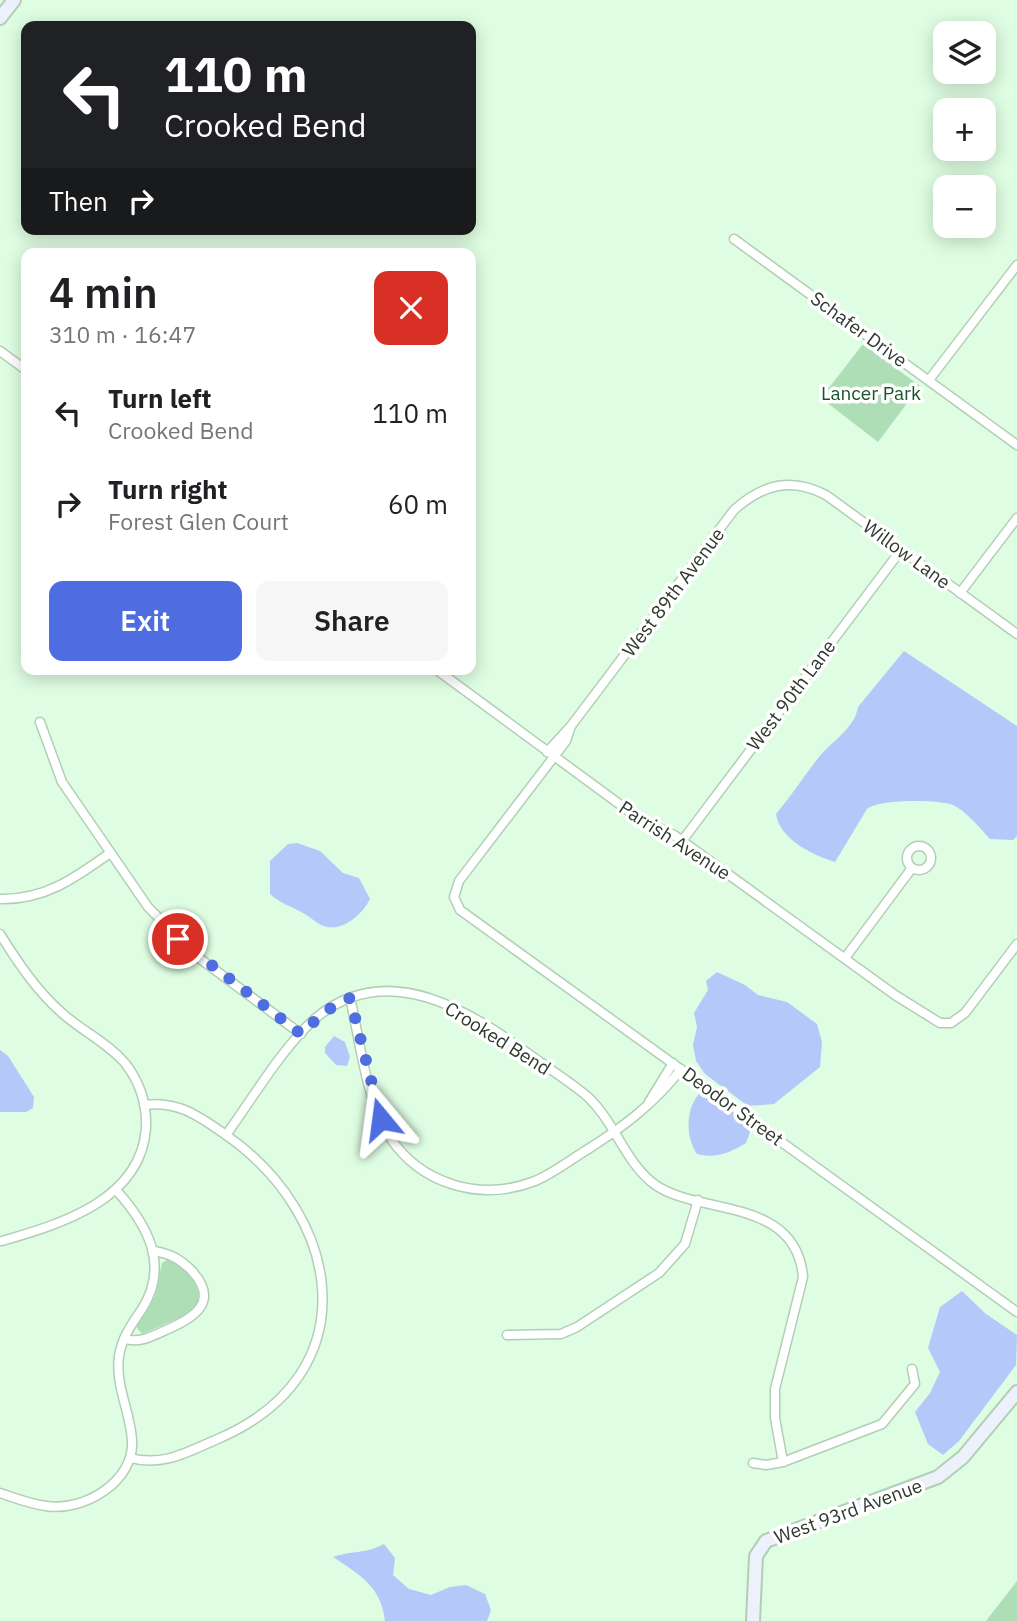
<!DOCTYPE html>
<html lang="en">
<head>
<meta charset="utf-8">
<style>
	:root { --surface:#fff; --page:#f6f6f6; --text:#202124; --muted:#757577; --accent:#4d6de1 }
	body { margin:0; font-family:"IBM Plex Sans",sans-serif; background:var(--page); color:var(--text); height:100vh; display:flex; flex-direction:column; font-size:26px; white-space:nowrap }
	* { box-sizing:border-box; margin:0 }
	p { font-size:23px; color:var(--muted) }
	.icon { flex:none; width:38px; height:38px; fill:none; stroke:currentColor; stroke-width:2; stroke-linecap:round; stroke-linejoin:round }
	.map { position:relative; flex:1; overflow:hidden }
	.side { position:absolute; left:21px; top:248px; width:455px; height:427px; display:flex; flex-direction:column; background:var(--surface); border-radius:14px; box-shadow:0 4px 18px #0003 }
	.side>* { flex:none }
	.top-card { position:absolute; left:21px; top:21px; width:455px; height:214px; border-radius:14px; box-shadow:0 4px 18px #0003; background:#202124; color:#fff; overflow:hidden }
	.controls { position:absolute; left:933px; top:21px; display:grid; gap:14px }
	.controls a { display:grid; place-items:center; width:63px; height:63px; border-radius:14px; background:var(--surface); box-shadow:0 4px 18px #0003; font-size:35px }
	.pin { position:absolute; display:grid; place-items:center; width:60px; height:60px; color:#fff; margin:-30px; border:4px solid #fff; border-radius:50%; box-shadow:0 2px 7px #0007 }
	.me { position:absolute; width:77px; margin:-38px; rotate:344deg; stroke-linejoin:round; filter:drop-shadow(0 0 5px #0008) }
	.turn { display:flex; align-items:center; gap:24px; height:147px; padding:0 28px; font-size:32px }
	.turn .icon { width:91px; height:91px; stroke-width:2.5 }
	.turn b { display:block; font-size:49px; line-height:60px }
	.then { display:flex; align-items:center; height:66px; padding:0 28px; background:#0003; gap:14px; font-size:26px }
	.round { display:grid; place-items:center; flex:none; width:74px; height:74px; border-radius:14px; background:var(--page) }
	.headline { display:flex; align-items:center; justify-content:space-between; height:119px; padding:0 28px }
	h1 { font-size:42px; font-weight:600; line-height:52px }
	.primary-button { display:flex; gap:14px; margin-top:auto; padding:14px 28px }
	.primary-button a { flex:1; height:80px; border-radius:14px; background:var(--accent); color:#fff; font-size:28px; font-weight:600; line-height:80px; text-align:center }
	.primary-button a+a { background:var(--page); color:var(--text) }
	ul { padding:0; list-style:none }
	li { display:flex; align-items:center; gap:21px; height:91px; padding:0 28px }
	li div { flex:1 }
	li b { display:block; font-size:26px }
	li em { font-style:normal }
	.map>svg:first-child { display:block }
</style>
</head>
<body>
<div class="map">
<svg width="1017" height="1621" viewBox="0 0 1017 1621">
	<rect width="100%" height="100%" fill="#defde2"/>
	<g fill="#aedeb5">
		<polygon points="863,344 920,386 878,442 821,398"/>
		<path d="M168,1259c16,5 31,24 31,41l-9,13 -48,21 -5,-6 1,-5 17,-27 7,-33z"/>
		<polygon points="1017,1581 1017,1621 986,1621"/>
	</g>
	<g fill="#b5c8fa">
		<path d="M904,651l113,75v110l-4,4 -23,-1c-11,-12 -23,-27 -37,-34 -14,-6 -76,-6 -86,4l-32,53c-22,-7 -55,-22 -59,-48 15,-18 28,-38 43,-57 12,-15 36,-29 39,-50z"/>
		<path d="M297,843l23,8 23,22 16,5 11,21c-8,16 -29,35 -49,26 -6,-3 -12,-9 -18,-12 -12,-7 -22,-9 -33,-19v-33l18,-17z"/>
		<polygon points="717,972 745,985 758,995 787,1002 817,1024 822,1042 820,1067 774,1104 748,1106 705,1074 696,1061 693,1045 697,1027 694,1013 708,990 706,981"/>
		<polygon points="334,1036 345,1042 350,1057 347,1066 336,1065 325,1053 325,1047"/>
		<polygon points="0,1050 8,1056 34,1097 33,1108 26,1112 0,1112"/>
		<path d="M702,1091l46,32 3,6 -5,14c-17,10 -30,16 -49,11 -12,-17 -12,-48 5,-63z"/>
		<polygon points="962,1291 986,1314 1017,1335 1016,1365 959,1441 943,1455 928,1444 915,1412 930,1393 940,1372 928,1348 940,1307"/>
		<path d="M384,1544l11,14 -2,17 16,14 22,6 19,-8 16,-2 19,9 6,16 -4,11h-102c-4,-35 -25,-46 -52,-64 20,-7 29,-2 51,-13z"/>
	</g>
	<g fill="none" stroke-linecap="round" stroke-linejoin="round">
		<g stroke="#b1cfb5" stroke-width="11">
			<g id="street">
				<polyline points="734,239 1017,445"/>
				<polyline points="0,351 26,370"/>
				<polyline points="929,380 1017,265"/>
				<polyline points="960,593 1017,518"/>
				<polyline points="437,670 641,820 674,835 895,995 940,1023 951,1023 965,1013 1017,944"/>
				<polyline points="40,722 62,782 148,907 195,955 301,1034"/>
				<path d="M571,726l163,-216c29,-26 57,-33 92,-15l191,139"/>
				<polyline points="547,752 571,726 566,741 459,881 454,897 460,910 1017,1312"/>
				<polyline points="682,841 901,550"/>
				<circle cx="919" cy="858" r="12"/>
				<path d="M0,899c45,1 75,-21 110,-46"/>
				<path d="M0,934c18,29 37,57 62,79 20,18 46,30 63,50 14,18 22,41 21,65 -5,72 -85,96 -144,113"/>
				<polyline points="845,958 912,868"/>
				<path d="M350,998c10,42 16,102 39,138 32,49 92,66 146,45 17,-7 34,-20 50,-30 37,-23 69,-47 96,-82"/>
				<polyline points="649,1102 673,1063"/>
				<path d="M226,1135c27,-37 57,-89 91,-118 72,-59 154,-5 216,40 19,14 39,26 56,41 26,25 36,64 65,86 44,32 142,12 149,93l-28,112v29l8,44"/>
				<polyline points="507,1335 561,1334 577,1327 659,1273 685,1244 698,1200"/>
				<path d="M124,1339c15,4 27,-2 42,-9 28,-12 54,-28 26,-59 -12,-12 -21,-17 -38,-20"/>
				<path d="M130,1458c34,9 59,-7 90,-20 148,-65 123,-221 6,-303 -26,-18 -48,-35 -82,-30"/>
				<polyline points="753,1463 766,1465 783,1462 882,1424 915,1384 912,1369"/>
				<path d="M0,1493c15,5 30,11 46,13 37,6 89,-24 86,-66 -2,-29 -17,-55 -13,-84 3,-19 13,-32 23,-47 28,-44 5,-85 -26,-119"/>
			</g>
		</g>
		<g stroke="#b1cfb5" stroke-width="16">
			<g id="secondary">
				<polyline points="0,18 14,0"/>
				<polyline points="753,1621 756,1556 766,1541 938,1477 963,1457 1017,1392"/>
			</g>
		</g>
		<use href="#street" stroke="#fff" stroke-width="8"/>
		<use href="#secondary" stroke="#edf1fc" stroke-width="12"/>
	</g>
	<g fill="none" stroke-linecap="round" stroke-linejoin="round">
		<polyline stroke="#4d6de1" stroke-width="12" stroke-dasharray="0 21.6" points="178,939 301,1034 324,1012 350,998 381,1119"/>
	</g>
	<g text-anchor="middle" stroke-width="7" stroke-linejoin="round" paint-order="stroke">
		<g font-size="19" fill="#2e3a2f" stroke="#fff">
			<text transform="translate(859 329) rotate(36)" y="7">Schafer Drive</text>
			<text transform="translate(907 554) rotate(36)" y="7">Willow Lane</text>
			<text transform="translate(673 592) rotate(-53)" y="7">West 89th Avenue</text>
			<text transform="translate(791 695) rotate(-53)" y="7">West 90th Lane</text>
			<text transform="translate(675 840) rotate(33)" y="7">Parrish Avenue</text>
			<text transform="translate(498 1038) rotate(32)" y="7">Crooked Bend</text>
			<text transform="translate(733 1106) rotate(36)" y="7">Deodor Street</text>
			<text transform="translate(848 1511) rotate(-20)" y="7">West 93rd Avenue</text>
		</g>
		<g font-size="19" fill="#1a5328" stroke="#fff">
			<text x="871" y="400">Lancer Park</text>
		</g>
	</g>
</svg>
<div class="controls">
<a><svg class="icon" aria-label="layers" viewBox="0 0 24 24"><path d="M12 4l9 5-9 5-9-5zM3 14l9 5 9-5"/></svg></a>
<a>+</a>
<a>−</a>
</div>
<div class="pin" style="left:178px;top:939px;background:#d93025"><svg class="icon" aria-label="arrive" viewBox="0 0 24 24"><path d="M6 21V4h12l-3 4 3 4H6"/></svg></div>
<svg class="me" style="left:381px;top:1119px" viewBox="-20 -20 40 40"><path d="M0-17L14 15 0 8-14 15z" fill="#4d6de1" stroke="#fff" stroke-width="4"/></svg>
<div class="top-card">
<div class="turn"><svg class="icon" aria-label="left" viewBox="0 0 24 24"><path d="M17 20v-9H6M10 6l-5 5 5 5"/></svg><div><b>110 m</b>Crooked Bend</div></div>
<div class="then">Then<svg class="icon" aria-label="right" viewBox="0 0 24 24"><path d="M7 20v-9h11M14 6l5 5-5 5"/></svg></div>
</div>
<section class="side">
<div class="headline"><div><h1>4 min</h1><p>310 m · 16:47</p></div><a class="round" style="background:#d93025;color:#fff"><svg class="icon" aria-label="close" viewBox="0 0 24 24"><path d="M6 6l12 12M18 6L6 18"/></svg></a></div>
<ul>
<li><svg class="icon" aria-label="left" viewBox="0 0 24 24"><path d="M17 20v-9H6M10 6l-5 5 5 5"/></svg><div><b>Turn left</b><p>Crooked Bend</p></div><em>110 m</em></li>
<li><svg class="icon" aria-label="right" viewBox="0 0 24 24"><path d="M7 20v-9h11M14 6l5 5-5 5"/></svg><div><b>Turn right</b><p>Forest Glen Court</p></div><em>60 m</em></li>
</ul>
<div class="primary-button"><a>Exit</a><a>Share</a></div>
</section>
</div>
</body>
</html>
